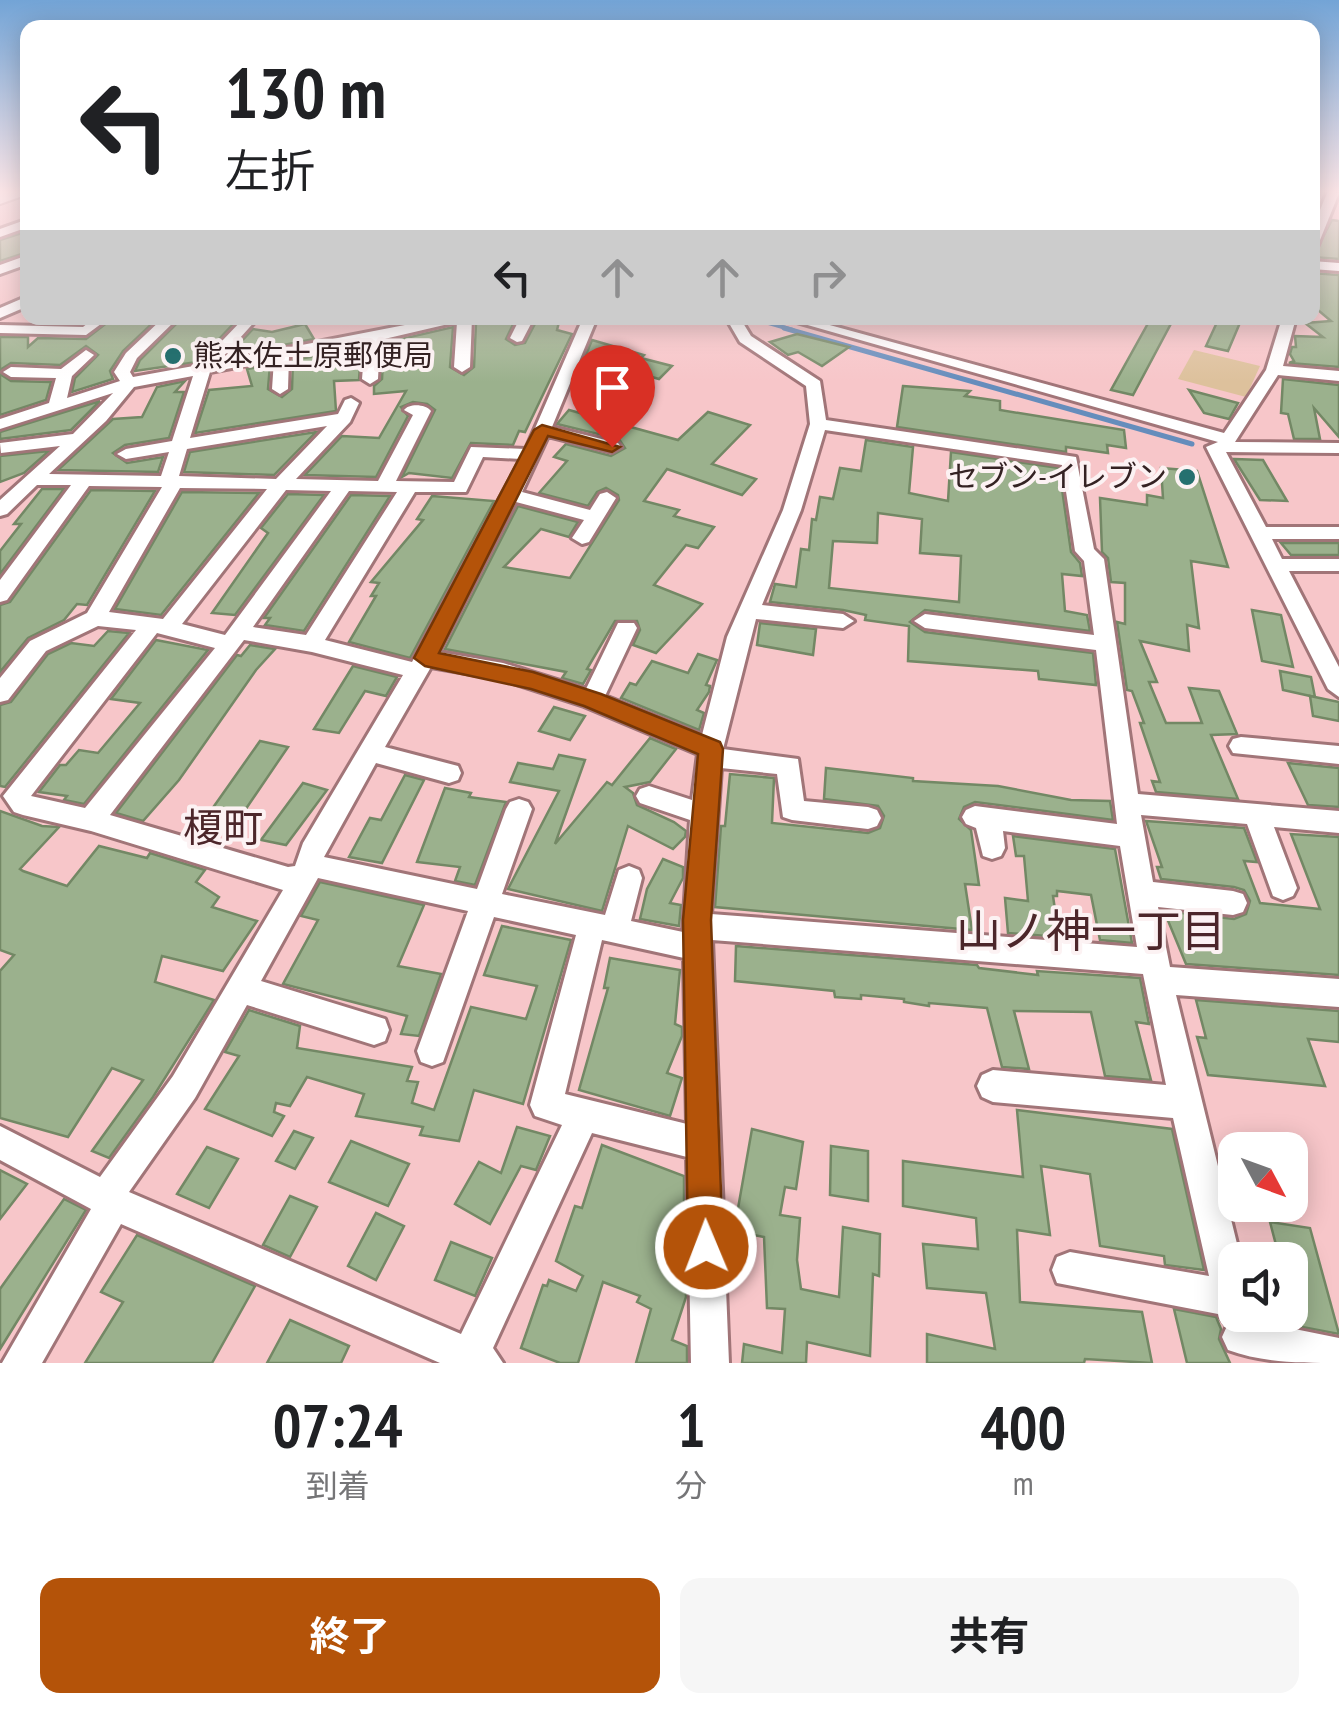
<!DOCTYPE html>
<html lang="ja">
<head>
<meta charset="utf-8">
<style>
	:root { --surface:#fff; --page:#f6f6f6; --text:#202124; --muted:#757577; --accent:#b45309 }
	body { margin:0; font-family:"PT Sans Narrow","Noto Sans JP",sans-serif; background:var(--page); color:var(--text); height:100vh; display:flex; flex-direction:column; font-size:38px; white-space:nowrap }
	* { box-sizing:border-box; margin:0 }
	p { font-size:32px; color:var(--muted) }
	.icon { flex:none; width:55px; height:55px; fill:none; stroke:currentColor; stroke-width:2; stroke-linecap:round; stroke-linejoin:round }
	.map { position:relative; height:1363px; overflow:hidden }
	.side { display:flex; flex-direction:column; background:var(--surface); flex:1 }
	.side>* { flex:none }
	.top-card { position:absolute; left:20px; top:20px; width:1300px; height:305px; border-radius:20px; box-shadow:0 5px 25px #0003; background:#fff; color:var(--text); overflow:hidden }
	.needle { width:65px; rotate:131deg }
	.buttons { position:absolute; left:1218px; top:1132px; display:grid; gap:20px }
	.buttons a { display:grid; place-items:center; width:90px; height:90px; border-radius:20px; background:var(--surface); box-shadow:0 5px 25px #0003; font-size:50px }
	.pin { position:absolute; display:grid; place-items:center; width:85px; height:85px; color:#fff; margin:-102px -42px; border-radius:50% 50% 50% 0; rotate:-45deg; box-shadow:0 0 10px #0007 }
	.pin .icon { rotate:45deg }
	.me { position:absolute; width:110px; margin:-55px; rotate:359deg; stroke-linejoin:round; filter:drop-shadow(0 0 8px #0008) }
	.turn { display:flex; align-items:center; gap:35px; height:210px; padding:0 40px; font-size:45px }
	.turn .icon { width:130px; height:130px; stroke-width:2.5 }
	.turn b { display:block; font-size:70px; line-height:85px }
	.lanes { display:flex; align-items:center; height:95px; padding:0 40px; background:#0003; justify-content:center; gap:50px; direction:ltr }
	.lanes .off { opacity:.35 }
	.eta { display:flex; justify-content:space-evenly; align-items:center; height:170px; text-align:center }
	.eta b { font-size:60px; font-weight:700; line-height:70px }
	.button { display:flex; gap:20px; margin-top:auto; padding:20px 40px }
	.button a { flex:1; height:115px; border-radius:20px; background:var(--accent); color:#fff; font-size:40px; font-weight:700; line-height:115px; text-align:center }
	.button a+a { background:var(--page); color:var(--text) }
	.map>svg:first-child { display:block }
</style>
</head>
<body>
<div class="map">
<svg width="1339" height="1363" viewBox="0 0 1339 1363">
	<rect width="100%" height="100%" fill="#f7c6c9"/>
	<polygon fill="#ddc19c" points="1194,350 1260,366 1246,397 1178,379"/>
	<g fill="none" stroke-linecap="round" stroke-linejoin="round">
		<polyline stroke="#658dbc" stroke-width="4" points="751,318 793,330"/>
		<polyline stroke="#658dbc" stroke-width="5" points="784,328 1192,444"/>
	</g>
	<g fill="#9bb18d" stroke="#738865" stroke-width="2.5" fill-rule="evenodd">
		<polygon points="1332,220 1339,221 1339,259 1312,257"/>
		<polygon points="28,231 28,252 0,261 0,240"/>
		<polygon points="1312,273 1339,275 1339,367 1289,363 1294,361 1290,354 1292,347 1296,347 1295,336 1323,337 1305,323 1331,321 1312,305"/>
		<polygon points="113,318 158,318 123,351 110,371 113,379 72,392 75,378 98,355 86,346 60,365 11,363 0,370 0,337 28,337 28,347 38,338 86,339"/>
		<polygon points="182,318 237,320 197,362 135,371 140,360"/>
		<polygon points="494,318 516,318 506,339 515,345 525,343 538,318 560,318 557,330 572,334 525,432 519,431 513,445 471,443 452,478 409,473 402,477 435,410 427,404 413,402 401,407 408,416 376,477 305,475 342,436 379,438 406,391 374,394 374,386 382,379 384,343 453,327 450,367 464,375 474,367 476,323"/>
		<polygon points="1151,318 1174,318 1133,395 1111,390"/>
		<polygon points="1219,318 1242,318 1228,351 1206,346"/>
		<polygon points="305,324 314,339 243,353 240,343 253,329 272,332"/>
		<polygon points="797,334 849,347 822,366 798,352 788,355 770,342"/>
		<polygon points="592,340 644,355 641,358 672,366 659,379 604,363 597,372 581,367"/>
		<polygon points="361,348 359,380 334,381 336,411 195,433 209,390 252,386 247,369 270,365 268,389 282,397 292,389 293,360"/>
		<polygon points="0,374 11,381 51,382 46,400 0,415"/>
		<polygon points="1283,379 1339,385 1339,437 1314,408 1320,439 1294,439 1288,414 1281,413"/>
		<polygon points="185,381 175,392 184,392 169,438 125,445 113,453 127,463 163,457 158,472 58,470 113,419 142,417 157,387"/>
		<polygon points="903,386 970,391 965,396 1000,401 1000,410 1124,430 1126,448 1107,445 1108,453 1066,447 1066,452 897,427"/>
		<polygon points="1189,390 1238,403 1229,419 1204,413"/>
		<polygon points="100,401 71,430 0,439 0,432"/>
		<polygon points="569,410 678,440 708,412 750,425 712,464 756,479 742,495 667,469 644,501 679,510 674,516 714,527 698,548 686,545 654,585 702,604 656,653 633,645 640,630 637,621 615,621 587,669 591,670 583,684 562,678 566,672 445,649 518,506 578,522 569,537 541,529 504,567 570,578 619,500 618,495 606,488 597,492 588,506 539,493 567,461 554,457 566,444 611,456 625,448 619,439 557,424"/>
		<polygon points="316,432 274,475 184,472 190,452"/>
		<path d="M866,440l47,7 -4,46 39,8 3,-49 108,16 12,84 9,11 2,13 -20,-2 3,37 22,4 3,16 -165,-21 -15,12 15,10 168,21 3,32 -57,-6 -1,-8 -130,-10 1,-35 -44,-6 1,-5 -23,-5 -73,-8 5,-18 21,3 5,-38 8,1 3,-31 4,1 4,-23 13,2 7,-31 21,3zM878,513l44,6 -2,34 41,3 -2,46 -130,-14 4,-47 44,2z"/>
		<polygon points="49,451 24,473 0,482 0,456"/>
		<polygon points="1234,459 1263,460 1287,501 1260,500"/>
		<polygon points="1161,468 1197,471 1228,567 1191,561 1199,628 1187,625 1189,651 1140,641 1157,682 1149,682 1166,723 1202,723 1189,688 1219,691 1237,734 1211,735 1238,799 1156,792 1152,781 1160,782 1140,723 1144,723 1132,691 1127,690 1117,622 1125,624 1125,583 1111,582 1108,558 1102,552 1100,498 1147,505 1147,495 1163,498"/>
		<polygon points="42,489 64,489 0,574 0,551 21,524 14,524"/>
		<polygon points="91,490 155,491 87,605 77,604 64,620 28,638 0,672 0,605 10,602"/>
		<polygon points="182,492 259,493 161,615 115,609"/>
		<polygon points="288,494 324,495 235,615 212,613 268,533 261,528"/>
		<polygon points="351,495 390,496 304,631 265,625 270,618 264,618"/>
		<polygon points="432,496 494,501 410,658 349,642 376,596 371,596 379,583 371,582 423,520 417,519"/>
		<polygon points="1281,543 1339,543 1339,555 1291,555"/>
		<polygon points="1252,610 1281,615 1293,667 1262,661"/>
		<polygon points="760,623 816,629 813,655 757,645"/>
		<polygon points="108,631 129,633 5,787 0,786 0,705 11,702 48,654 71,643 94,646"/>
		<polygon points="156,640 208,650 84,804 64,800 67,796 39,792 60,765 66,765 79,750 98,753 140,703 111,699"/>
		<polygon points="250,645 275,649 256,670 179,780 143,821 116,813 237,655 241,656"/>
		<polygon points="698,654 717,660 706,685 710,686 709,692 697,710 704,713 699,730 621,698 630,683 636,685 652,661 688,673"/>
		<polygon points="353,666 397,677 386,696 365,691 339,733 314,729"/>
		<polygon points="1280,671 1311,677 1315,697 1283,690"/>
		<polygon points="1310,696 1339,702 1339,721 1313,716"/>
		<polygon points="554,707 585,716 570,740 539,731"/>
		<polygon points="650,738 676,749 650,782 625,787 633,793 637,805 674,822 686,831 685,837 673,849 628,826 602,911 508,889 559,791 510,782 518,763 553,769 559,755 585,760 555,844 607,782 612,785"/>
		<polygon points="260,741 288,747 241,816 212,809"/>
		<polygon points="1288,763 1339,768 1339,807 1308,805"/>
		<polygon points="826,768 913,778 913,781 998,786 1071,800 1110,801 1113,820 975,802 964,807 959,819 971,830 979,885 965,884 972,930 715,907 721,826 725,826 730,774 774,778 772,823 868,833 880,828 884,816 878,806 824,799"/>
		<polygon points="405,775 424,780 382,863 349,857 370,818 381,820"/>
		<polygon points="303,783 327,790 286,845 261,840"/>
		<polygon points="445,788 471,793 469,797 506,802 475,885 455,881 460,867 417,862"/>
		<polygon points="0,811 42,826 59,827 20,869 23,871 67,886 99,846 147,858 150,853 205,870 196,882 219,897 212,907 257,921 223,971 162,956 155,982 214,1000 153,1097 109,1158 92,1151 143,1080 112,1068 68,1137 0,1118 0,971 14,955 0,950"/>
		<polygon points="1146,821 1244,828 1257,862 1244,861 1260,903 1320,909 1291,834 1339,837 1339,975 1186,964 1164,911 1234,919 1246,914 1250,901 1244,890 1234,887 1161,879 1157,867 1162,867"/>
		<polygon points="1013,836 1115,849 1132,943 1100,940 1091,895 1057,891 1057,896 1053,896 1059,937 1008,933 1005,898 1028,901 1024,856 1016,856"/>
		<polygon points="663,859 683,867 683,878 670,903 681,905 679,926 640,919 647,889"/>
		<polygon points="320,882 424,905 398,966 441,974 419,1036 401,1034 407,1016 283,984 318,920 301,916"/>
		<polygon points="502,926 571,940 523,1104 474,1090 459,1141 420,1135 423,1127 356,1116 364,1094 307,1077 290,1106 276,1103 274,1112 284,1116 272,1136 205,1109 239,1056 225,1052 249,1010 300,1026 297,1048 412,1067 407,1081 418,1082 412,1103 434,1110 471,1007 526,1019 537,986 484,975"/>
		<polygon points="736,946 977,965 979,968 1038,975 1037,971 1140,978 1149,1024 1136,1022 1151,1080 1105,1076 1091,1012 1014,1011 1029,1069 1002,1067 987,1008 929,1003 929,1006 904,1002 904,999 861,995 861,999 835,997 834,991 735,981"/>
		<polygon points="610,958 680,970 675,1024 682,1027 682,1036 667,1073 682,1078 670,1116 579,1090 608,988 604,988"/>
		<polygon points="1196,1000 1339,1011 1339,1042 1308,1039 1325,1086 1208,1075 1197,1037 1206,1038"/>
		<polygon points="1017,1110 1172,1129 1204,1270 1165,1265 1164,1256 1100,1246 1090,1174 1041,1166 1050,1235 1017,1230 1020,1302 1142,1312 1152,1363 1085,1359 1084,1363 927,1363 927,1334 995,1349 986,1293 927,1288 923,1244 978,1249 976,1218 903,1206 903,1161 1023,1177"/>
		<polygon points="517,1127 550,1136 536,1170 521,1166 490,1224 455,1204 479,1162 501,1173"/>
		<polygon points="752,1129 803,1142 796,1189 785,1187 780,1215 800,1218 797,1260 801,1289 839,1297 843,1227 880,1234 879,1276 873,1274 870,1356 807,1342 806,1363 742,1363 744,1344 782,1353 785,1309 767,1308 764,1237 734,1231"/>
		<polygon points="294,1131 313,1138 295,1169 276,1161"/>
		<polygon points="351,1141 409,1164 388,1206 329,1182"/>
		<polygon points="602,1145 684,1176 684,1208 673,1243 685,1248 686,1297 672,1340 687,1346 687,1363 636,1363 651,1309 637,1302 640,1296 603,1282 578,1363 560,1363 521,1348 543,1285 547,1286 549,1280 576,1291 583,1276 556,1261 575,1206 582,1208"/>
		<polygon points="831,1146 868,1151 868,1201 830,1195"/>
		<polygon points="207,1147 238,1159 209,1208 177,1194"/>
		<polygon points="0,1170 27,1184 0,1219"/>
		<polygon points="290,1196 317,1207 290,1257 263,1245"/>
		<polygon points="64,1199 86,1210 0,1349 0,1289"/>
		<polygon points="376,1213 404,1226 376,1280 348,1266"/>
		<polygon points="1270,1222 1310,1228 1339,1334 1297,1326 1290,1299 1290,1260 1280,1260"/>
		<polygon points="137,1235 255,1286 212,1363 85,1363 123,1302 101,1292"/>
		<polygon points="451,1242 492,1258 475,1296 435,1280"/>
		<polygon points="1174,1309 1216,1317 1221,1329 1219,1339 1230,1363 1187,1363"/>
		<polygon points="290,1320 349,1346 341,1363 267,1363"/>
	</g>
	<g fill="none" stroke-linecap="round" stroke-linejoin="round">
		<g stroke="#a17578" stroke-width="6">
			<g id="street">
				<polygon points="1328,191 1339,193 1318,245 1312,249 1312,229"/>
				<polygon points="28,219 28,227 0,237 0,229"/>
				<polygon points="28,255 28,264 0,274 0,265"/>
				<polygon points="1312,261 1339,263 1339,271 1312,269"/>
				<polygon points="28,296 28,306 0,318 0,308"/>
				<polygon points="94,318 109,318 86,335 0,333 0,325 83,327"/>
				<path d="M163,318h15l-41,40 -7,14 3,5 66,-12 45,-47h14l-39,43 222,-43h31l-2,49 -8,5 -8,-5 3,-45 -77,18 -2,39 -8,5 -8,-5 3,-36 -76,14 -1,32 -8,5 -8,-5 2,-29 -64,12 -20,66 148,-24 7,-14 6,-2 8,5 -9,19 -54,57 82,2 35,-66 -9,-5c5,-7 22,-6 27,1l-35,70 58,1 17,-35 55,2 57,-131h14l-45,109 66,16 3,4 -9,5 -64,-16 -26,56 68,18 10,-16 7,-2 9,6 -27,44 -7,2 -10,-6 12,-18 -68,-18 -77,150 64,11 83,26 32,-66h16l3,5 -32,68 97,39 25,-98 56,-127 27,-86 -4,-38 -66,-44 -14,-24h14l11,18 69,45 6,39 250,37 18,92 10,10 34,235 201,17v22l-65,-6 23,61 -4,8 -10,4 -10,-4 -26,-72 -106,-9 12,67 80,9 10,3 4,9 -4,9 -10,3 -75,-8 12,60 169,12v28l-163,-12 65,265h-6v55h17l-2,5 89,18v25c-38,0 -75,0 -111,-13l-6,-13 5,-11 -9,-12 -161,-31 -5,-13 5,-13 13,-5 139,24 -36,-158 -180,-16 -11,-5 -5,-11 5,-11 11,-5 173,15 -23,-111 -431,-34 17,423h-38l-4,-206 -95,-24 -99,215 10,15h-63l-319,-139 -79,139h-40l89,-154 -91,-49v-34l100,51 73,-101 110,-186 -192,-59 -68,-16 -9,-3 -11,-16 133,-166 -38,-4 -52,25 -38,49 -8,2v-24l30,-37 57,-28 75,-126 -73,-1 -82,114 -7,2v-22l71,-95h-34l-30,29 -7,2v-16l60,-54 -59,7 -1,-10 73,-9 40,-41 -113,36v-10l49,-16 7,-25 -45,-1 -8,-5 8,-5 50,2 25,-19 8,5 -22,21 -5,22 53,-17 -6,-9 12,-19zM193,376l-21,65 -46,8 -9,5 9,5 43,-7 -8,24 -112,-2 57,-53 28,-34zM327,426l-51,53 -97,-3 8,-27zM825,430l237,35 13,86 9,10 10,74 -169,-21 -11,7 11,7 171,22 21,174 -142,-18 -9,4 -4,7 4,7 10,4 7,28 9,3 9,-3 4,-8 -2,-17 117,15 17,101 -426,-33 10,-146 56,6 6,43 9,3 76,9 9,-3 4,-8 -4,-8 -9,-3 -64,-6 -6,-42 -75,-10 33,-130 87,9 11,-7 -11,-7 -81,-9 39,-95zM483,457l38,2 -109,203 -87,-22 90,-148h51zM180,488l87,1 -104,130 -54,-7zM286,490l45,1 -106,144 -43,-11zM349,491l48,1 -91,143 -53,-8zM157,633l58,15 -130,160 -54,-12zM244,640l68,12 91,23 -100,168 -8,23 -7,1 -178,-52zM431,667l70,12 83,27 114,48 -6,46 -43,-14 -9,3 -4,7 4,7 50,17 -7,112 -52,-11 11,-43 -3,-8 -10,-4 -10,4 -14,45 -103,-21 30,-85 -4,-7 -9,-3 -9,3 -4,7 -29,80 -153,-32 52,-94 73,20 9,-3 3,-7 -3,-7 -73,-19zM318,878l150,33 -51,140 4,11 11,4 11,-4 51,-145 82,18 -46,170 5,11 27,9 -101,209 -332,-142 66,-94 52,-93 127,40 11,-4 4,-11 -4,-11 -124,-38zM602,940l82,18 3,166 -122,-30z"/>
				<polygon points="520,318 534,318 522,341 517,342 510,338"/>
				<polygon points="783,318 804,318 1224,433 1266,370 1282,318 1296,318 1283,366 1339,371 1339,381 1278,375 1235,442 1339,443 1339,453 1226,452 1266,527 1339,527 1339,539 1272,539 1282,559 1339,559 1339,571 1289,571 1339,667 1339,697 1328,689 1206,447 1218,442"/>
				<polygon points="1241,737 1339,746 1339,764 1233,753 1229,746 1233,739"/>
			</g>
		</g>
		<g stroke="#a17578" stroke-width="4">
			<polygon id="primary" points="0,191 28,191 28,194 0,204"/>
		</g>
		<use href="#street" fill="#fff" fill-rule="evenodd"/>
		<use href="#primary" fill="#fff" fill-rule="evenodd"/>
	</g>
	<linearGradient id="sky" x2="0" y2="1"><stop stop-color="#73a4d6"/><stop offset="0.5" stop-color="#fbe5e7"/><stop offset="1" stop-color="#fbe5e7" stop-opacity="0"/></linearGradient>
	<rect width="1339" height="382" fill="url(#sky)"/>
	<polygon fill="#b45309" stroke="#753606" stroke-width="2.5" points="542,425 620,447 612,452 548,436 439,653 533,672 601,694 720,742 723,749 711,920 723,1247 718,1260 706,1265 693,1260 688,1247 683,920 698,754 584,706 531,689 425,666 414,658 534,430"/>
	<g fill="#25706f" stroke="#fcf2f3" stroke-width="4">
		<circle cx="173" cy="356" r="10"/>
		<circle cx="1187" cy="477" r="10"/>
	</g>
	<g text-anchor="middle" stroke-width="8" stroke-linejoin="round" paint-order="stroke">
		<g font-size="30" fill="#342223" stroke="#fcf2f3" text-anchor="start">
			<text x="193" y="366">熊本佐土原郵便局</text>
			<text x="1167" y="487" text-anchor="end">セブン-イレブン</text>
		</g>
		<g font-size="40" fill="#4c262a" stroke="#fcf2f3">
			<text x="223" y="842">榎町</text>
		</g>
		<g font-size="45" fill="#4c262a" stroke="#fcf2f3">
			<text x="1091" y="947">山ノ神一丁目</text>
		</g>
	</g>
</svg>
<div class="buttons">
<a><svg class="needle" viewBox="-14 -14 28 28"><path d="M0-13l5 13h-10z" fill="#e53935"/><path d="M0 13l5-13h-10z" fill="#757577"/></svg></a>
<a><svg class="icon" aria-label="sound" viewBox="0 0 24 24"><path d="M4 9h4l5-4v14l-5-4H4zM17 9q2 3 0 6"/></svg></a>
</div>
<div class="pin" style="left:612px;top:447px;background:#d93025"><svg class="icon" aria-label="arrive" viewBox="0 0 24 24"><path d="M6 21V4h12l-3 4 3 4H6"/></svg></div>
<svg class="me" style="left:706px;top:1247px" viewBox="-20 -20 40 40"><circle r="17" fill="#b45309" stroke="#fff" stroke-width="3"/><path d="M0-11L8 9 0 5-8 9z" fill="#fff"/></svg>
<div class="top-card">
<div class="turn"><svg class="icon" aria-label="left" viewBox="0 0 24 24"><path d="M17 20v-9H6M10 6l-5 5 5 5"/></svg><div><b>130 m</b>左折</div></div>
<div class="lanes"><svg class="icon" aria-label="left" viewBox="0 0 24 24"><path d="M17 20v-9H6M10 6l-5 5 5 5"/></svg><svg class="icon off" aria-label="ahead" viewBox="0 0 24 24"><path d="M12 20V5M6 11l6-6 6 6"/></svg><svg class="icon off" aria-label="ahead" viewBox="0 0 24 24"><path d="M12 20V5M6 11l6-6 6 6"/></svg><svg class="icon off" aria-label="right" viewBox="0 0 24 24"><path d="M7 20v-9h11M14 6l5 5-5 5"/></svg></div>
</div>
</div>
<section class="side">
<div class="eta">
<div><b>07:24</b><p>到着</p></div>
<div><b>1</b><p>分</p></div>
<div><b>400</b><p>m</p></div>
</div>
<div class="button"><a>終了</a><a>共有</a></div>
</section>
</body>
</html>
